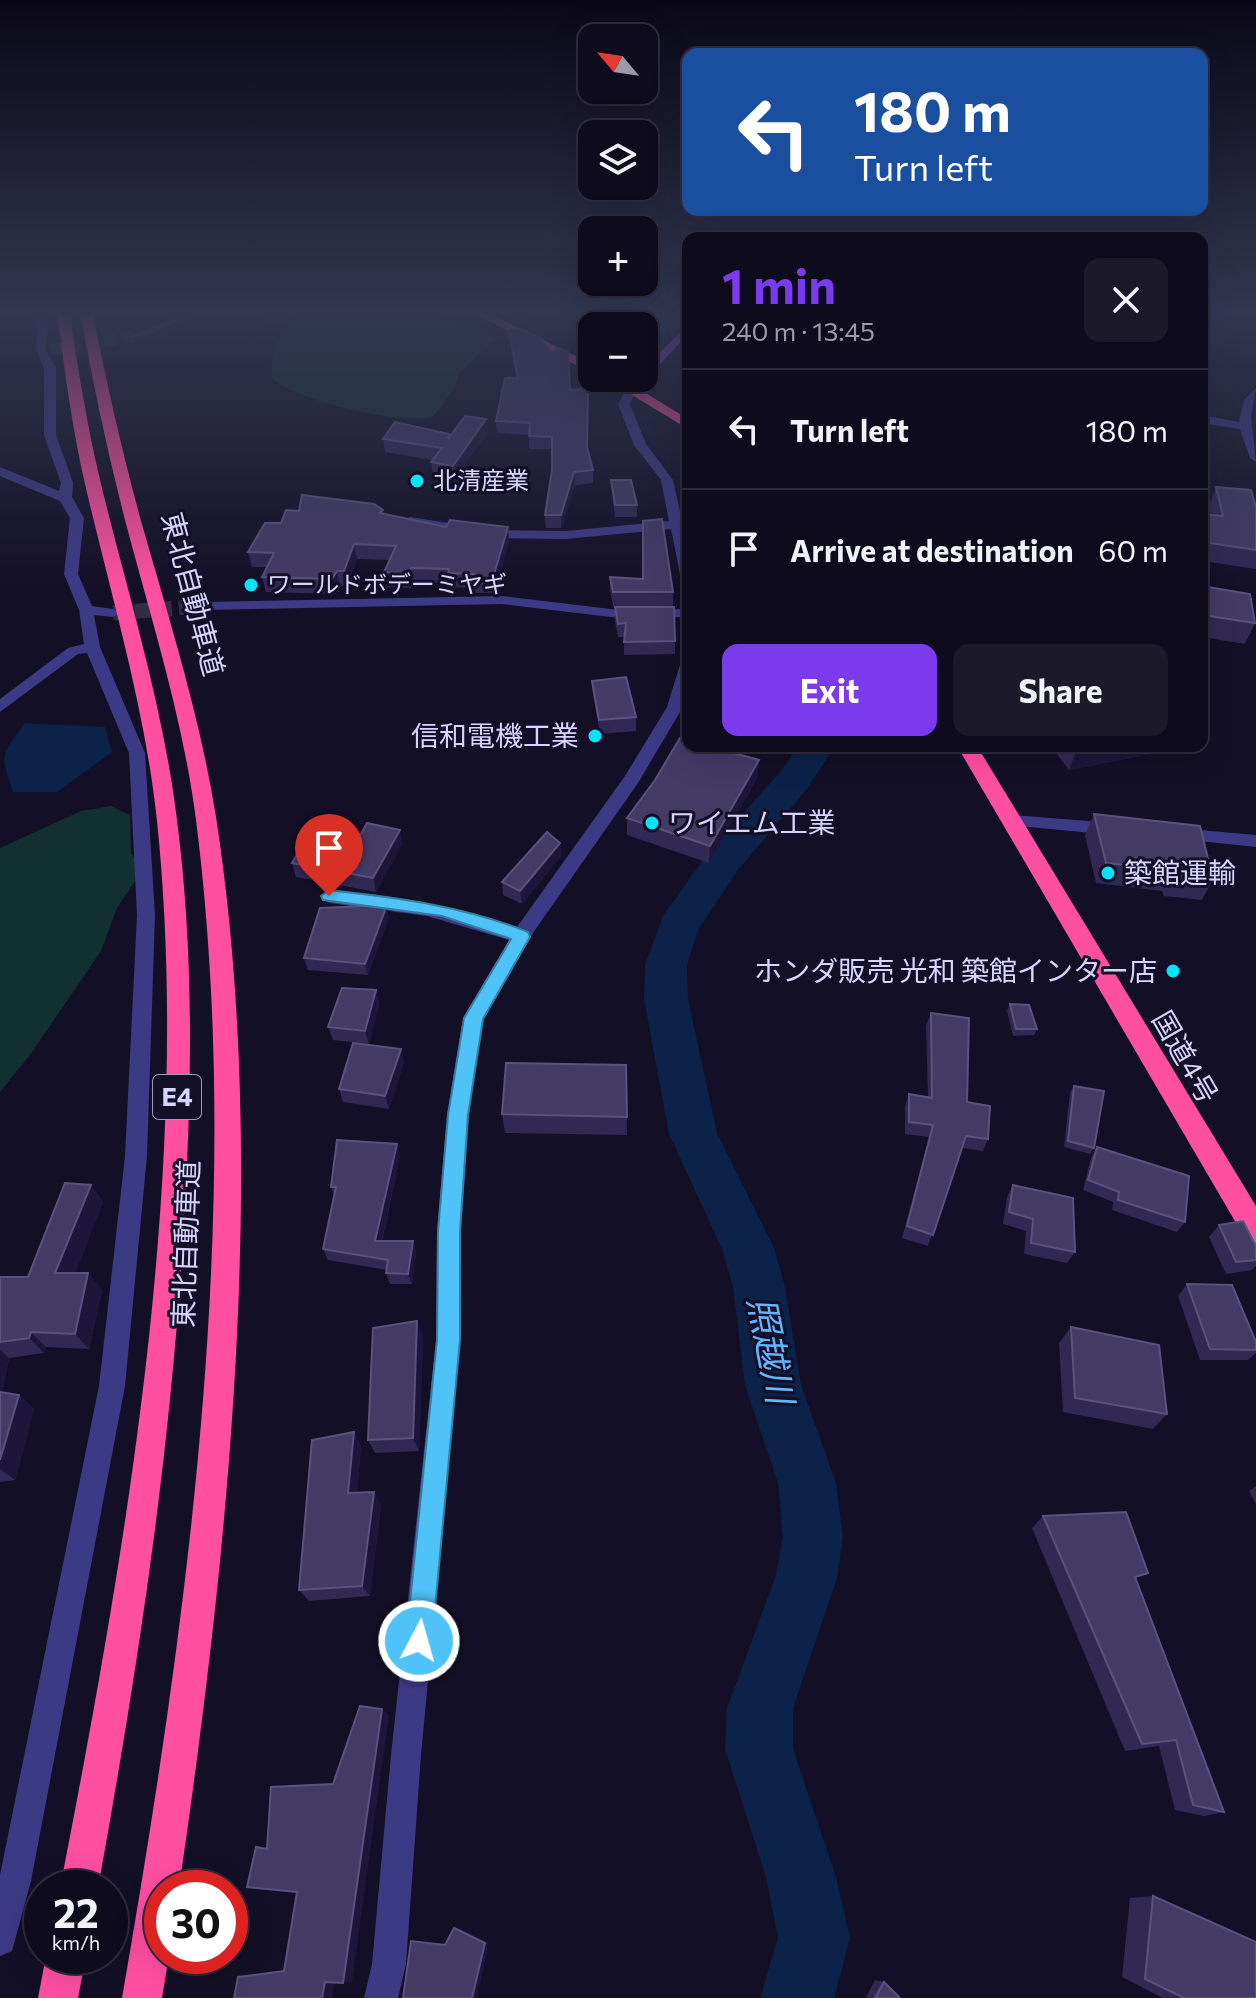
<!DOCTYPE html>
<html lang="en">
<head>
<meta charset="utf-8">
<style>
	:root { --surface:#0e0b1c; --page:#1c1929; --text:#f1f3f6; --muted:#9b9ba3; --line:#2e2b3b; --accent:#7c3aed }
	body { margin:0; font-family:Commissioner,"Noto Sans JP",sans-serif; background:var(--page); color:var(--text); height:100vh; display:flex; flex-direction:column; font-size:30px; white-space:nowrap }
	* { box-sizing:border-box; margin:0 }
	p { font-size:26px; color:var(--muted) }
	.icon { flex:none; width:44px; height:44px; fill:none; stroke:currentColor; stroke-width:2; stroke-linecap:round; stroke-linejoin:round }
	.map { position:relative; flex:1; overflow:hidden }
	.panel { position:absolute; left:682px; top:232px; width:526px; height:520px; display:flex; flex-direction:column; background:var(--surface); border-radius:16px; box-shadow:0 8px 32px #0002,0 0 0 2px var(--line) }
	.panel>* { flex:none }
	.banner { position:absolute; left:682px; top:48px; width:526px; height:168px; border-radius:16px; box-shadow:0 8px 32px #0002,0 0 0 2px var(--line); background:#1a4fa0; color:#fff; overflow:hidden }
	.needle { width:52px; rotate:299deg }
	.controls { position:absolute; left:578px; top:24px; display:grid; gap:16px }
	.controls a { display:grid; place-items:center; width:80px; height:80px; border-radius:16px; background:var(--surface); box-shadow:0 8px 32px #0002,0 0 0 2px var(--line); font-size:40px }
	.speed { position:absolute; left:24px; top:1870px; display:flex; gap:16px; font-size:40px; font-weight:700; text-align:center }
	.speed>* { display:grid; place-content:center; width:104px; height:104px; border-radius:50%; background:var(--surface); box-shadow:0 8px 32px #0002,0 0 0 2px var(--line); line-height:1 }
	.speed small { font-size:20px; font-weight:400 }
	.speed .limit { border:12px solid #d22; background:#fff; color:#111 }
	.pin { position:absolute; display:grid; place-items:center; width:68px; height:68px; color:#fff; margin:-82px -34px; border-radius:50% 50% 50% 0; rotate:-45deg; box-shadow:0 0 8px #0007 }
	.pin .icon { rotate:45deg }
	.me { position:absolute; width:88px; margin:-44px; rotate:6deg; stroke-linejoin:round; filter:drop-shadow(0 0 6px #0008) }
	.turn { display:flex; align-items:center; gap:28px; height:168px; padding:0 40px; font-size:36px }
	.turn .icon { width:104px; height:104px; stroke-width:2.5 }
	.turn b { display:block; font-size:56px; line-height:68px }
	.round { display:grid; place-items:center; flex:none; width:84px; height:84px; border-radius:16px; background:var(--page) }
	.overview { display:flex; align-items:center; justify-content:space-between; height:136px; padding:0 40px }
	h1 { font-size:48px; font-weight:700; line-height:60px; color:var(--accent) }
	.button { display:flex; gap:16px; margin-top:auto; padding:16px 40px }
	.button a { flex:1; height:92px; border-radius:16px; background:var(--accent); color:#fff; font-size:32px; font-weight:700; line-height:92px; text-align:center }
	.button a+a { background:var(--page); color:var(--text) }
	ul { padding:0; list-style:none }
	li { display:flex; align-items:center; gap:24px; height:120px; padding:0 40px; border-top:2px solid var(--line) }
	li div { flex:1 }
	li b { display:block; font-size:30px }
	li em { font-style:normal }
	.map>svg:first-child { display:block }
</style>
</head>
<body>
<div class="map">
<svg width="1256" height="1998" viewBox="0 0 1256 1998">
	<rect width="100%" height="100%" fill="#130f26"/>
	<g fill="#12302f">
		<path d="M308,310h116l72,28 -37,35 -4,14 -22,30c-33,8 -135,-16 -160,-38 -7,-26 12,-59 35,-69z"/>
		<polygon points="111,806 130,815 131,853 142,871 117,908 101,951 30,1055 0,1092 0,848 81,811"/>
	</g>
	<path fill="#0c2248" d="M25,723l80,4 7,25 -55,40h-44c-13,-39 -13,-35 12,-69z"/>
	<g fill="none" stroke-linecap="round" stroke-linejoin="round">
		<polygon fill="#0c2248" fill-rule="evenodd" points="798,746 835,746 807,789 738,870 698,930 687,965 688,999 717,1133 774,1248 785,1287 801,1385 836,1483 843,1537 837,1578 793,1708 793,1749 836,1877 850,1938 834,1998 760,1998 778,1938 766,1877 725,1749 727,1708 775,1578 783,1537 778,1483 745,1385 733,1287 722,1249 669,1134 644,999 645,965 663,916 710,850 781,771"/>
		<polyline stroke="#312d47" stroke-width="12" stroke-dasharray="12 6" stroke-linecap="butt" points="51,350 136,336"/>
		<polyline stroke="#312d47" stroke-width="15" stroke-dasharray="15 7" stroke-linecap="butt" points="113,613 203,606"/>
		<g fill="#3d3a85" fill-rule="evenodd">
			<polygon points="38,310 48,310 46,350 56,368 56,435 73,483 72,497 84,518 78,574 92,606 113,609 120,613 113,617 94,615 100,647 145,753 155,915 147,1156 125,1386 31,1881 12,1951 0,1956 0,1875 99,1386 125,1156 137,915 129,753 87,653 78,654 0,712 0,699 68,648 84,644 79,610 64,574 70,518 60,501 0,476 0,467 59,491 61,483 44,435 44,368 36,350"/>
			<polygon points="193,310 206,310 140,338 131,336"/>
			<polygon points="632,385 638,388 630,404 646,444 673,480 688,547 688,583 681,579 671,529 566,539 492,538 410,525 403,521 410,517 492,530 566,531 669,521 661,480 634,445 618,404 628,386"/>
			<polygon points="1256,388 1251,416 1256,462 1250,458 1240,429 1202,423 1202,415 1239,422 1244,400"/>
			<polygon points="502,596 619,610 688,609 688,617 619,618 502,604 203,610 196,606 203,602"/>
			<path d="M688,660v30l-5,17 -45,76 -103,147 -52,89 -14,96 -8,116 -1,109 -39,415 -15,209 -8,34h-34l8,-34 19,-209 45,-415 1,-109 10,-116 16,-97 46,-78 -82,-24 -98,-13 -9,-7 9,-7c64,7 127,16 188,38l108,-151 42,-69 13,-42z"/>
			<polygon points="1013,815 1113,823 1122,829 1113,835 1007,825 1004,821"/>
			<polygon points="1177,828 1256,835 1256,847 1171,838 1168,834"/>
		</g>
		<polygon fill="#c25bff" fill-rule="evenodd" points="688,325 688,334 648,377 642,378 644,368"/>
		<g fill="#ff4fa3" fill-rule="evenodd">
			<path d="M57,310h12c9,58 18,116 32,174 27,111 62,221 76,336 17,132 15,267 7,400 -12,225 -46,447 -86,668h-38c66,-339 133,-721 97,-1067 -12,-114 -46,-225 -72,-337 -13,-57 -21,-116 -28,-174z"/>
			<path d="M80,310h12c14,71 30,141 49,211 28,98 59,195 75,296 53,342 13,729 -37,1071h-17v68h7l-7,42h-40c66,-380 123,-793 74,-1178 -13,-102 -45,-201 -71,-300 -18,-70 -33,-140 -45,-210z"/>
			<polygon points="467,310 482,310 592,364 592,373"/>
			<polygon points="604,378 621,378 688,419 688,429"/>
			<polygon points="957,746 977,746 1256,1206 1256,1244 1246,1240"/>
			<polygon points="46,1956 86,1956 78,1998 38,1998"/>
		</g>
	</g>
	<g fill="#312854">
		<polygon points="237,310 305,310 278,323"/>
		<polygon points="506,310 534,310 517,324 507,315"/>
		<polygon points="629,310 649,310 638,318"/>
		<polygon points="509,331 570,390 588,388 587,450 593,470 593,483 575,485 561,528 546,528 545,515 552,470 552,449 529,449 529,435 497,433 496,421 517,378 510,343"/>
		<polygon points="488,432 454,479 433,476 431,462 433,460 385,452 383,439 449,437"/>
		<polygon points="611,480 637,505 637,517 615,517"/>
		<polygon points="1216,487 1256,507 1256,569 1202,561 1202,514 1211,515 1209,505"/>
		<polygon points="383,510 383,514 446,527 508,527 509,541 495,593 474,593 474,588 450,587 450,584 413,582 411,588 387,587 384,572 390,560 357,559 347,586 340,586 335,594 266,592 262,577 267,567 252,567 248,552 281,523 299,511"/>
		<polygon points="610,577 673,592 673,606 613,606 610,590"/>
		<polygon points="1202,586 1255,623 1245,644 1202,637"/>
		<polygon points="615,607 675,641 675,654 624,655 624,637 618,637 615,621"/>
		<polygon points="592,681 636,717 636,731 600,734 593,695"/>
		<polygon points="1051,746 1167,746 1164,751 1069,770"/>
		<polygon points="713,751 759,760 757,778 709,863 627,835 627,818"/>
		<polygon points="1094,814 1213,879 1202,900 1164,896 1162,891 1096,883 1085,835"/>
		<polygon points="560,843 561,856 522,904 503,895 502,882"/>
		<polygon points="402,844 376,892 296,877 292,863"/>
		<polygon points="389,917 368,975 308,970 304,958"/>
		<polygon points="376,990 379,1004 369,1044 333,1040 328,1027"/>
		<polygon points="1010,1004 1037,1029 1034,1035 1013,1036 1007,1011"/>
		<polygon points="931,1013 967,1102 988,1139 983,1151 962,1148 928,1246 902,1238 929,1137 905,1134 905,1106 909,1094 928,1097 926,1026"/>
		<polygon points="401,1049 404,1062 389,1109 343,1102 339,1089"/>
		<polygon points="626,1065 627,1135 505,1133 502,1114"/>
		<polygon points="1074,1086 1094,1148 1090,1154 1064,1147 1070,1093"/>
		<polygon points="1097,1147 1185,1222 1177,1232 1112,1210 1113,1202 1083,1190 1091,1158"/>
		<polygon points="400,1156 382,1241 413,1241 416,1252 412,1284 390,1284 386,1273 387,1270 328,1260 323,1249 334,1195 331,1187"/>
		<polygon points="91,1185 103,1202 75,1273 88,1273 102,1290 89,1349 46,1347 44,1353 9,1358 2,1393 19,1395 34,1409 15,1480 0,1482 0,1277 28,1277"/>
		<polygon points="1013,1185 1075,1252 1067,1263 1024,1254 1026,1231 1003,1224 1007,1197"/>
		<polygon points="1219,1225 1256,1246 1256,1266 1252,1270 1226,1274 1209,1237"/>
		<polygon points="1187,1284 1256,1342 1256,1353 1248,1360 1200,1360 1178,1296"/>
		<polygon points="1071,1327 1167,1414 1153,1429 1063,1412 1059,1343"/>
		<polygon points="423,1337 419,1451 375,1453 368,1440"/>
		<polygon points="361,1446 357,1492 381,1505 370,1596 309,1601 299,1590"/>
		<polygon points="1256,1486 1256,1504 1249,1491"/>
		<polygon points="1043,1516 1137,1580 1224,1812 1204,1816 1175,1810 1159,1746 1125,1751 1032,1528"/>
		<polygon points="1153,1896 1256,1998 1163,1998 1122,1977 1130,1898"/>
		<polygon points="875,1980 884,1982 900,1998 866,1998"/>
	</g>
	<g fill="#1d163a">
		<polygon points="279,310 305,310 278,323 275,312"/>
		<polygon points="516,310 534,310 517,324"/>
		<polygon points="638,310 649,310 638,318"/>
		<polygon points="486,419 488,432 454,479 453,466"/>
		<polygon points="574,472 575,485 561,528 561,515"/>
		<polygon points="508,527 509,541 495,593 493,578"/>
		<polygon points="354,544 357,559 347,586 344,571"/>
		<polygon points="411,568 413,582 411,588 409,574"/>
		<polygon points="337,571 340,586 335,594 332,579"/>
		<polygon points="1093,746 1167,746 1164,751 1069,770 1077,749"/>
		<polygon points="759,760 757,778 709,863 710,846"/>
		<polygon points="400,830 402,844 376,892 373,878"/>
		<polygon points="560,843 561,856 522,904 520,891"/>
		<polygon points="387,905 389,917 368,975 365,964"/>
		<polygon points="376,990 379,1004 369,1044 365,1031"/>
		<polygon points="401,1049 404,1062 389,1109 385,1096"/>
		<polygon points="397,1144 400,1156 379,1252 375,1241"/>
		<polygon points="91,1185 103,1202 69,1289 55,1273"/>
		<polygon points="413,1241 416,1252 412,1284 408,1274"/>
		<polygon points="88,1273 102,1290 89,1349 75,1334"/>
		<polygon points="417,1321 423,1337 419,1451 413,1438"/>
		<polygon points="31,1332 46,1347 44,1353 29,1338"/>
		<polygon points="0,1350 9,1358 0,1404"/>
		<polygon points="19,1395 34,1409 15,1480 0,1469 0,1460"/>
		<polygon points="354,1432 361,1446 356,1505 348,1493"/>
		<polygon points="374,1492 381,1505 370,1596 362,1586"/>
		<polygon points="382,1709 389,1715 352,1982 343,1983"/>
		<polygon points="454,1928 460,1928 489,1943 477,1998 472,1998"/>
		<polygon points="335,1980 332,1998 322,1998 325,1982"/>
	</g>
	<g fill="#433a66" stroke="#5a527e" stroke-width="2">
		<polygon points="521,329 540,338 552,353 559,348 568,352 570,390 588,388 587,447 593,470 574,472 561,515 545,515 552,470 552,437 529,436 530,423 496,421 505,378 518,378 509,331"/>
		<polygon points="465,416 486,419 453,466 431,462 442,448 383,439 395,422 449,434 448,439"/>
		<polygon points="611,480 631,480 637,505 615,505"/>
		<polygon points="1216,487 1251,490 1256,507 1256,550 1202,542 1202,514 1223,516"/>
		<polygon points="302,495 374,504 383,510 380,513 446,527 450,520 508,527 493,578 472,578 474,574 448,573 449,569 411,568 409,574 384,572 396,546 354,544 344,571 337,571 332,579 262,577 274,553 248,552 265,523 281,523 286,510 299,511"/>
		<polygon points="662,519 673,592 613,592 610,577 643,579 643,521"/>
		<polygon points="1202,586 1250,594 1255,623 1202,615"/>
		<polygon points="615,607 674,607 675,641 624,642 626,623 618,624"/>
		<polygon points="626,677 636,717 599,720 592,681"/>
		<polygon points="680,738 688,741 688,746 700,746 713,751 715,748 759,760 710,846 627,818 655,780"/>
		<polygon points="1075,746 1093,746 1077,749"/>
		<polygon points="1094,814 1200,826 1213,879 1175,875 1173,870 1106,863"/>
		<polygon points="367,823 400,830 373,878 292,863 314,826 361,834"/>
		<polygon points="547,832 560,843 520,891 502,882"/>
		<polygon points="387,905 365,964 304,958 320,908"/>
		<polygon points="342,988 376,990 365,1031 328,1027"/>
		<polygon points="1010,1004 1029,1005 1037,1029 1016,1029"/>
		<polygon points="931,1013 969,1018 967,1102 990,1106 988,1139 966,1136 933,1235 907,1226 933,1125 909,1122 909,1094 932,1098"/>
		<polygon points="353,1043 401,1049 385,1096 339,1089"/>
		<polygon points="506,1063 626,1065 627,1117 502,1114"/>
		<polygon points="1074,1086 1104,1091 1094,1148 1068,1141"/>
		<polygon points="337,1140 397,1144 375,1241 413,1241 408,1274 386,1273 388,1260 323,1249 336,1187 331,1187"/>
		<polygon points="1097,1147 1189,1176 1185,1222 1118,1200 1119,1192 1088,1180"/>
		<polygon points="65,1183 91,1185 55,1273 88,1273 75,1334 31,1332 29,1338 0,1342 0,1277 28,1277"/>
		<polygon points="1013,1185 1073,1198 1075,1252 1031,1243 1033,1219 1009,1212"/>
		<polygon points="1243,1221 1256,1246 1256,1260 1236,1262 1219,1225"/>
		<polygon points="1187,1284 1232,1285 1256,1342 1256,1350 1210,1349"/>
		<polygon points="417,1321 413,1438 368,1440 373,1328"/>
		<polygon points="1071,1327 1159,1345 1167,1414 1075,1398"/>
		<polygon points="0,1392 19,1395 0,1460"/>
		<polygon points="354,1432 348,1493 374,1492 362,1586 299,1590 312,1440"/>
		<polygon points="1126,1512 1148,1573 1135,1577 1224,1812 1193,1805 1176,1740 1142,1744 1043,1516"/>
		<polygon points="360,1706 382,1709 343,1983 325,1982 322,1998 234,1998 238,1977 284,1971 297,1892 247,1887 256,1847 267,1849 271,1787 333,1784"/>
		<polygon points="1153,1896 1256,1942 1256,1998 1184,1998 1145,1979"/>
		<polygon points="454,1928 485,1943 472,1998 403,1998 411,1941 445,1945"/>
		<polygon points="884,1982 900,1998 875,1998"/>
	</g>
	<linearGradient id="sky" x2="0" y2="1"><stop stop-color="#0a0815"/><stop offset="0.53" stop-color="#333752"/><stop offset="1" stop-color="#333752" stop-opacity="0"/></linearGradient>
	<rect width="1256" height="589" fill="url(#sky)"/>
	<path fill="#4fc3f7" stroke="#337fa1" stroke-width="2" d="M329,890c70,8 134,16 199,42l2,5 -47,82 -15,96 -8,116v109l-28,301 -4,10 -9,4 -9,-4 -4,-10 31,-301 1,-109 10,-116 16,-97 47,-79 -69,-23 -119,-16 -2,-4z"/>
	<g fill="#00e5ff" stroke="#130f26" stroke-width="3">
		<circle cx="417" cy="481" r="8"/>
		<circle cx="251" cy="585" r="8"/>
		<circle cx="595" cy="736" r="8"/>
		<circle cx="652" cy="823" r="8"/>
		<circle cx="1108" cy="873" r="8"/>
		<circle cx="1173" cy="971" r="8"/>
	</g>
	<g text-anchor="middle" stroke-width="6" stroke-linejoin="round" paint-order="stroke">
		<g font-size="24" fill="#d9d4ff" stroke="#130f26" text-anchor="start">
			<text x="433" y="489">北清産業</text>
			<text x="267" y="593">ワールドボデーミヤギ</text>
		</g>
		<rect fill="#130f26" stroke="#9e99be" stroke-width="2" x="153" y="1075" width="48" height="44" rx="6"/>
		<g font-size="26" font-weight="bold" fill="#d9d4ff">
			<text x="177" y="1106">E4</text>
		</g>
		<g font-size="28" fill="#d9d4ff" stroke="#130f26">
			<text transform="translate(193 594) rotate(75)" y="10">東北自動車道</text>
			<text transform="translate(1185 1057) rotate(60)" y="10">国道4号</text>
			<text transform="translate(186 1244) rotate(-88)" y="10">東北自動車道</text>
		</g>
		<g font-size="28" fill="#d9d4ff" stroke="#130f26" text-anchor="end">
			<text x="579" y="746">信和電機工業</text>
			<text x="668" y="833" text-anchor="start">ワイエム工業</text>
			<text x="1124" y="883" text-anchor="start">築館運輸</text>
			<text x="1157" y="981">ホンダ販売 光和 築館インター店</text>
		</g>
		<g font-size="36" font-style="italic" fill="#62b6ff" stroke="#130f26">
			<text transform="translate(771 1350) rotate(79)" y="13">照越川</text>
		</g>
	</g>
</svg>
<div class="controls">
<a><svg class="needle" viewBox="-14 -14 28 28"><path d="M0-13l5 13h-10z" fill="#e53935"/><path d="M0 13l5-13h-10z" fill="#9b9ba3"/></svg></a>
<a><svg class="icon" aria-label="layers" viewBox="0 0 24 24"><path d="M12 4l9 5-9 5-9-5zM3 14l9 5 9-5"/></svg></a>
<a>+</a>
<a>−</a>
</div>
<div class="speed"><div>22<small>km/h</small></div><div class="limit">30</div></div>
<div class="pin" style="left:329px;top:896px;background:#d93025"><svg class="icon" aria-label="arrive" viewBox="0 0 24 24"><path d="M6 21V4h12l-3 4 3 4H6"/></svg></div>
<svg class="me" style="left:419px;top:1641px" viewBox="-20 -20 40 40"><circle r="17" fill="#4fc3f7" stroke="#fff" stroke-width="3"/><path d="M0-11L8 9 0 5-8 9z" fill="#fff"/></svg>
<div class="banner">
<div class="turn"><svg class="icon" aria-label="left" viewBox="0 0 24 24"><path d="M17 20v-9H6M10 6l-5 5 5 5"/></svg><div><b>180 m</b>Turn left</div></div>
</div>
<section class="panel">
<div class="overview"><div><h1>1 min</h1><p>240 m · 13:45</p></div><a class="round"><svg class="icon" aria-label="close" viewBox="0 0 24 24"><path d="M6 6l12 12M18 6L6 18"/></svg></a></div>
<ul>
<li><svg class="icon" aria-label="left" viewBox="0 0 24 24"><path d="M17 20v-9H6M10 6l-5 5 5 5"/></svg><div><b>Turn left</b></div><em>180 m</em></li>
<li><svg class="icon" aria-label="arrive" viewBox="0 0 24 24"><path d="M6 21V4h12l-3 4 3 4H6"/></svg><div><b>Arrive at destination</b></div><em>60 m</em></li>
</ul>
<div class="button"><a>Exit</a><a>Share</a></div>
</section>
</div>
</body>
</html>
